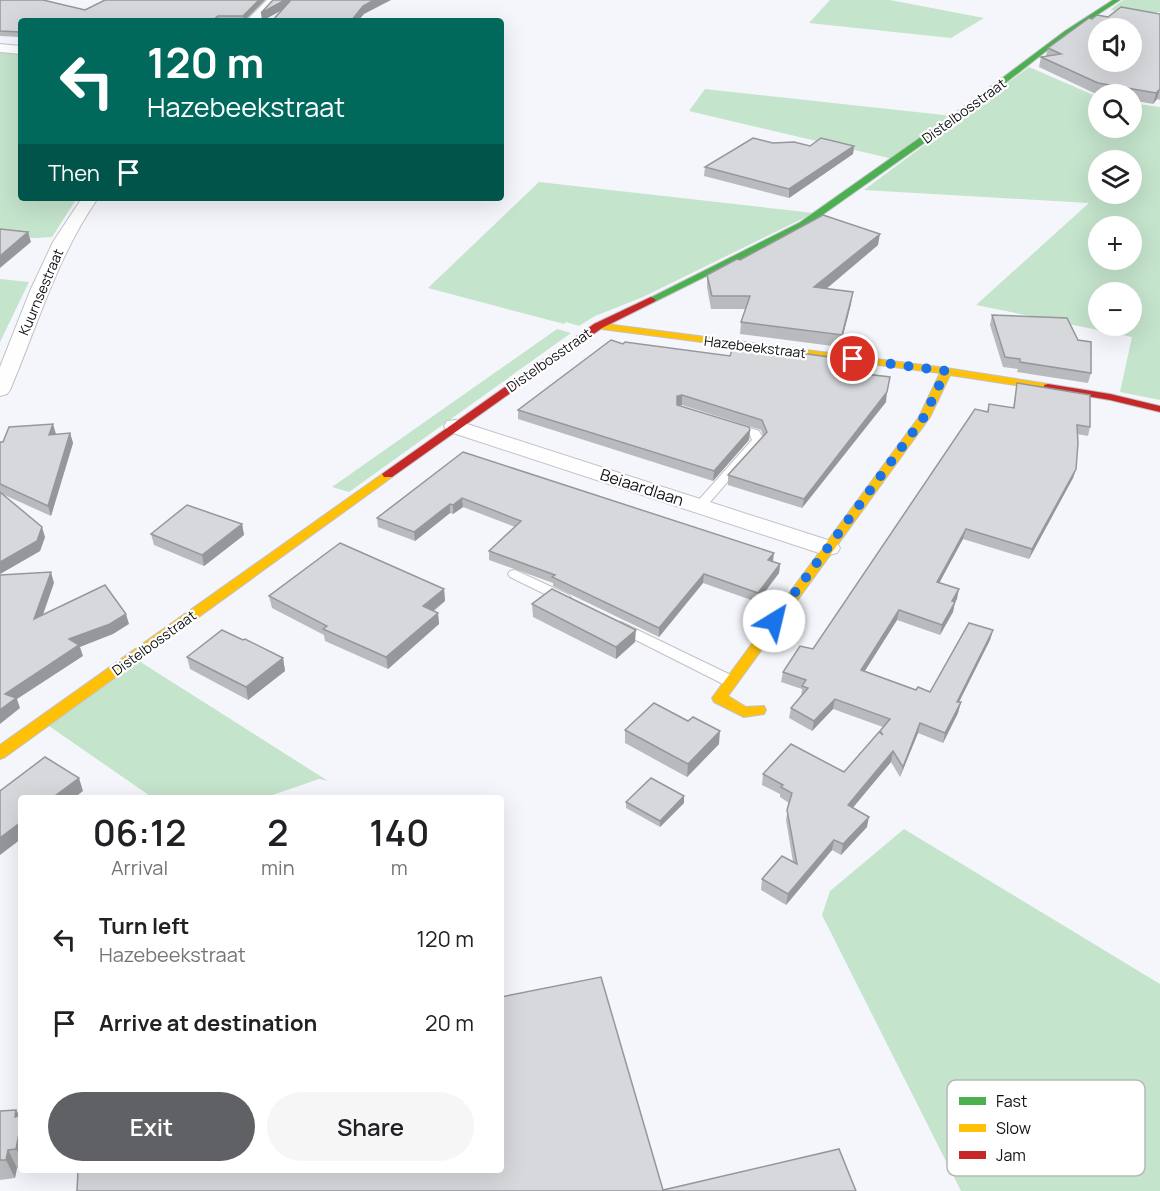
<!DOCTYPE html>
<html lang="en">
<head>
<meta charset="utf-8">
<style>
	:root { --surface:#fff; --page:#f6f6f6; --text:#202124; --muted:#757577; --accent:#606165 }
	body { margin:0; font-family:Manrope,sans-serif; background:var(--page); color:var(--text); height:100vh; display:flex; flex-direction:column; font-size:22px; white-space:nowrap }
	* { box-sizing:border-box; margin:0 }
	p { font-size:20px; color:var(--muted) }
	.icon { flex:none; width:33px; height:33px; fill:none; stroke:currentColor; stroke-width:2; stroke-linecap:round; stroke-linejoin:round }
	.map { position:relative; flex:1; overflow:hidden }
	.panel { position:absolute; left:18px; top:795px; width:486px; height:378px; display:flex; flex-direction:column; background:var(--surface); border-radius:6px; box-shadow:0 6px 24px #0002 }
	.panel>* { flex:none }
	.hud { position:absolute; left:18px; top:18px; width:486px; height:183px; border-radius:6px; box-shadow:0 6px 24px #0002; background:#00695c; color:#fff; overflow:hidden }
	.tools { position:absolute; left:1088px; top:18px; display:grid; gap:12px }
	.tools a { display:grid; place-items:center; width:54px; height:54px; border-radius:50%; background:var(--surface); box-shadow:0 6px 24px #0002; font-size:30px }
	.pin { position:absolute; display:grid; place-items:center; width:51px; height:51px; color:#fff; margin:-26px; border:3px solid #fff; border-radius:50%; box-shadow:0 2px 6px #0007 }
	.me { position:absolute; width:66px; margin:-33px; rotate:36deg; stroke-linejoin:round; filter:drop-shadow(0 0 4px #0008) }
	.turn { display:flex; align-items:center; gap:21px; height:126px; padding:0 30px; font-size:27px }
	.turn .icon { width:78px; height:78px; stroke-width:2.5 }
	.turn b { display:block; font-size:42px; line-height:51px }
	.then { display:flex; align-items:center; height:57px; padding:0 30px; background:#0003; gap:12px; font-size:22px }
	.eta { display:flex; justify-content:space-evenly; align-items:center; height:102px; text-align:center }
	.eta b { font-size:36px; font-weight:600; line-height:42px }
	.cta { display:flex; gap:12px; margin-top:auto; padding:12px 30px }
	.cta a { flex:1; height:69px; border-radius:36px; background:var(--accent); color:#fff; font-size:24px; font-weight:600; line-height:69px; text-align:center }
	.cta a+a { background:var(--page); color:var(--text) }
	ul { padding:0; list-style:none }
	li { display:flex; align-items:center; gap:18px; height:84px; padding:0 30px }
	li div { flex:1 }
	li b { display:block; font-size:22px }
	li em { font-style:normal }
	.map>svg:first-child { display:block }
</style>
</head>
<body>
<div class="map">
<svg width="1160" height="1191" viewBox="0 0 1160 1191">
	<rect width="100%" height="100%" fill="#f5f6fb"/>
	<g fill="#c5e4cc" fill-rule="evenodd">
		<polygon points="830,0 890,0 984,18 951,38 809,23"/>
		<polygon points="1123,0 1160,0 1160,12 1139,13 1110,10"/>
		<polygon points="0,50 21,52 21,198 77,198 52,237 35,238 0,235"/>
		<path d="M1029,67l69,30v31h33v-25l29,4v293l-40,-8 12,-55 -156,-32 113,-102 -225,-13zM1098,160h33v34h-33zM1098,226h33v34h-33zM1098,292h33v34h-33z"/>
		<polygon points="705,89 953,116 893,159 689,111"/>
		<polygon points="539,182 814,213 643,297 595,316 579,326 566,322 564,324 428,288"/>
		<polygon points="0,279 29,282 0,342"/>
		<polygon points="557,329 571,333 349,492 332,487"/>
		<polygon points="139,661 328,781 319,779 264,798 153,798 49,726"/>
		<polygon points="904,829 1160,984 1160,1191 961,1191 822,915 830,891"/>
	</g>
	<g fill="none" stroke-linecap="round" stroke-linejoin="round">
		<g stroke="#c1c2c6" stroke-width="2">
			<g id="lane">
				<polygon points="735,423 759,431 764,440 704,509 696,509 694,506 696,503 752,440 750,435 731,428 729,426"/>
				<polygon points="515,570 569,595 571,598 569,601 559,601 510,577 508,574 510,571"/>
				<polygon points="621,622 735,677 737,681 735,685 725,685 616,630 614,627"/>
			</g>
		</g>
		<g stroke="#c1c2c6" stroke-width="2">
			<g id="street">
				<polygon points="267,0 279,0 259,21 246,21"/>
				<polygon points="0,44 21,46 21,54 0,52"/>
				<path d="M82,198h16c-41,59 -60,126 -88,192l-3,4 -7,2v-29l30,-76 23,-49z"/>
				<polygon points="455,420 837,543 840,548 837,553 828,555 819,553 447,431 444,426 447,421"/>
			</g>
		</g>
		<g stroke="#c1c2c6" stroke-width="2">
			<polygon id="fast" points="1113,0 1120,0 1069,33 971,110 805,227 654,302 646,300 799,223 965,106 1065,31"/>
		</g>
		<g stroke="#c1c2c6" stroke-width="2">
			<g id="slow">
				<polygon points="598,323 946,368 1048,384 1053,387 1048,390 950,375 930,417 728,696 746,707 764,706 766,710 764,714 744,717 714,702 712,698 919,417 940,373 594,328 594,324"/>
				<polygon points="388,470 392,471 394,474 392,477 5,757 0,759 0,745"/>
			</g>
		</g>
		<g stroke="#c1c2c6" stroke-width="2">
			<g id="jam">
				<polygon points="651,297 656,300 654,302 602,328 392,477 384,477 382,474 594,324"/>
				<polygon points="1048,384 1110,394 1160,406 1160,412 1110,400 1044,389 1044,385"/>
			</g>
		</g>
		<use href="#lane" fill="#fefefe" fill-rule="evenodd"/>
		<use href="#street" fill="#fefefe" fill-rule="evenodd"/>
		<use href="#fast" fill="#4caf50" fill-rule="evenodd"/>
		<use href="#slow" fill="#ffc107" fill-rule="evenodd"/>
		<use href="#jam" fill="#c62828" fill-rule="evenodd"/>
	</g>
	<g fill="#b9babd">
		<polygon points="0,0 85,10 265,0 244,21 21,21 21,37 0,36"/>
		<polygon points="1160,14 1160,100 1157,99 1153,104 1131,100 1131,94 1096,94 1039,67 1041,57 1046,56 1048,48 1092,19 1108,17"/>
		<polygon points="773,143 810,146 854,146 853,154 789,198 704,176 705,167"/>
		<polygon points="878,245 826,289 851,304 840,347 740,334 741,322 746,309 711,309 707,287 707,275 740,260"/>
		<polygon points="992,315 1091,373 1088,383 1017,372 1018,369 1003,367 990,325"/>
		<polygon points="623,344 834,370 886,402 802,508 728,485 728,475 763,436 761,430 682,405 679,405 750,430 749,440 713,481 518,419 518,410"/>
		<polygon points="1017,383 1090,427 1088,436 1077,434 1076,469 1073,478 1029,559 963,539 939,582 957,599 955,602 953,612 940,635 897,620 865,671 916,690 930,692 993,630 990,640 959,702 961,702 958,713 943,743 918,733 900,777 891,762 852,808 867,827 841,855 832,850 786,905 761,890 762,879 793,862 786,820 789,803 780,797 780,794 762,785 763,774 844,772 880,732 883,727 833,709 812,731 789,718 791,708 801,697 802,689 781,682 783,672 813,649 987,412 989,404 1013,408"/>
		<polygon points="70,433 73,443 51,516 0,493 45,537 40,551 0,574 0,442 56,434"/>
		<polygon points="463,452 780,564 779,573 757,602 703,583 659,637 553,586 553,583 489,560 489,551 515,527 463,507 453,514 450,513 415,541 378,527 377,518"/>
		<polygon points="242,524 244,535 204,566 154,545 151,534"/>
		<polygon points="444,589 445,601 434,611 438,613 439,624 388,669 325,641 324,635 272,608 269,596"/>
		<polygon points="532,604 635,642 616,659 533,617"/>
		<polygon points="243,640 283,658 285,671 248,700 190,669 187,657"/>
		<polygon points="625,730 719,744 687,777 625,743"/>
		<polygon points="626,802 684,803 660,827 626,808"/>
		<polygon points="16,1110 20,1116 21,1115 21,1167 17,1168 15,1178 0,1180 0,1111"/>
	</g>
	<g fill="#96979a">
		<polygon points="259,0 265,0 244,21 243,16"/>
		<polygon points="285,0 297,0 297,2 262,21 261,13"/>
		<polygon points="374,0 391,0 364,14 358,21 351,21 363,6"/>
		<polygon points="218,16 218,21 212,21"/>
		<polygon points="1160,89 1157,99 1153,104 1156,93"/>
		<polygon points="854,146 853,154 789,198 789,189"/>
		<polygon points="28,232 31,242 0,268 0,256"/>
		<polygon points="880,234 878,245 813,300 814,287"/>
		<polygon points="853,292 851,304 840,347 842,335"/>
		<polygon points="887,392 886,402 802,508 804,499"/>
		<polygon points="682,395 682,405 676,406 677,396"/>
		<polygon points="53,424 56,434 49,435"/>
		<polygon points="750,430 749,440 713,481 714,471"/>
		<polygon points="70,433 73,443 51,516 48,506"/>
		<polygon points="1076,469 1073,478 1029,559 1032,549"/>
		<polygon points="462,498 463,507 453,514 453,505"/>
		<polygon points="450,504 450,513 415,541 414,532"/>
		<polygon points="242,524 244,535 204,566 202,555"/>
		<polygon points="42,527 45,537 40,551 0,574 0,562"/>
		<polygon points="966,529 963,539 935,591 937,582"/>
		<polygon points="774,553 773,561 767,569 768,560"/>
		<polygon points="780,564 779,573 757,602 758,593"/>
		<polygon points="51,572 54,583 38,629 34,619"/>
		<polygon points="704,574 703,583 659,637 659,628"/>
		<polygon points="444,589 445,601 424,618 423,606"/>
		<polygon points="959,589 957,599 949,611 952,601"/>
		<polygon points="955,602 953,612 940,635 942,625"/>
		<polygon points="899,610 897,620 859,680 861,670"/>
		<polygon points="438,613 439,624 388,669 386,657"/>
		<polygon points="126,614 129,624 113,634 80,647 83,656 17,699 20,708 0,724 0,710 5,694 69,639"/>
		<polygon points="636,630 635,642 616,659 616,647"/>
		<polygon points="993,630 990,640 954,712 957,702"/>
		<polygon points="283,658 285,671 248,700 246,687"/>
		<polygon points="835,699 833,709 812,731 814,721"/>
		<polygon points="961,702 958,713 943,743 945,733"/>
		<polygon points="920,723 918,733 900,777 903,767"/>
		<polygon points="720,731 719,744 687,777 688,764"/>
		<polygon points="893,751 891,762 846,816 848,805"/>
		<polygon points="79,778 83,791 74,798 52,798"/>
		<polygon points="684,796 684,803 660,827 660,821"/>
		<polygon points="869,817 867,827 841,855 843,844"/>
		<polygon points="21,822 21,839 0,855 0,838"/>
		<polygon points="834,840 832,850 786,905 788,894"/>
		<polygon points="16,1110 21,1119 21,1159 16,1149 15,1117"/>
		<polygon points="8,1150 17,1168 15,1178 6,1160"/>
	</g>
	<g fill="#d7d8dc" stroke="#96979a" stroke-width="1.5" fill-rule="evenodd">
		<polygon points="0,0 43,0 85,10 105,0 259,0 243,16 218,16 212,21 21,21 21,32 0,31"/>
		<polygon points="273,0 285,0 261,13"/>
		<polygon points="291,0 374,0 363,6 351,21 272,21"/>
		<path d="M1121,7l39,7v75l-4,4 -58,-10 -57,-26 20,-3 -13,-6 41,-30 3,1 5,-4 11,2zM1098,28h33v34h-33z"/>
		<polygon points="753,138 773,143 794,142 810,146 821,138 854,146 789,189 705,167"/>
		<polygon points="823,215 880,234 814,287 853,292 842,335 741,322 750,296 712,296 707,275 737,259 740,260"/>
		<polygon points="0,229 28,232 0,256"/>
		<polygon points="992,315 1067,318 1078,340 1091,342 1091,373 1020,362 1020,359 1005,357"/>
		<polygon points="611,340 623,344 625,342 730,356 734,344 836,358 833,370 890,377 887,392 804,499 728,475 767,432 762,420 682,395 677,396 677,405 749,427 750,430 714,471 518,410"/>
		<polygon points="1017,383 1090,395 1090,427 1077,425 1078,443 1076,469 1032,549 966,529 937,582 959,589 952,601 955,602 942,625 899,610 861,670 916,690 918,687 930,692 969,623 993,630 957,702 961,702 945,733 920,723 903,767 893,751 848,805 869,817 843,844 834,840 788,894 762,879 782,856 797,864 787,810 792,793 781,787 783,785 763,774 791,744 844,772 879,732 883,735 880,731 890,719 835,699 814,721 791,708 808,688 802,686 806,680 783,672 800,646 813,649 975,409 988,412 989,404 1014,408"/>
		<polygon points="53,424 49,435 70,433 48,506 0,484 0,442 3,442 9,427"/>
		<polygon points="463,452 774,553 768,560 780,564 758,593 704,574 659,628 552,577 555,575 489,551 521,521 462,498 453,505 450,504 414,532 377,518"/>
		<polygon points="0,492 42,527 37,541 0,562"/>
		<polygon points="187,505 242,524 202,555 151,534"/>
		<polygon points="340,543 444,589 423,606 438,613 386,657 323,629 327,626 269,596"/>
		<polygon points="51,572 34,619 105,585 126,614 110,624 69,639 79,645 5,694 16,698 0,710 0,575"/>
		<polygon points="552,589 636,630 616,647 532,604"/>
		<polygon points="222,630 243,640 245,639 283,658 246,687 187,657"/>
		<polygon points="654,703 688,721 693,717 720,731 688,764 625,730"/>
		<polygon points="45,757 79,778 52,798 21,798 21,822 0,838 0,791"/>
		<polygon points="651,778 684,796 660,821 626,802"/>
		<polygon points="601,977 663,1190 839,1149 856,1191 77,1191 78,1170 501,1170 501,997"/>
		<polygon points="16,1110 15,1117 21,1115 21,1123 16,1149 8,1150 6,1160 0,1160 0,1111"/>
	</g>
	<g fill="none" stroke-linecap="round" stroke-linejoin="round">
		<polyline stroke="#1a73e8" stroke-width="10" stroke-dasharray="0 18" points="774,621 924,417 946,371 853,359"/>
	</g>
	<g text-anchor="middle" stroke-width="4.5" stroke-linejoin="round" paint-order="stroke">
		<g font-size="14" fill="#101114" stroke="#fff">
			<text transform="translate(964 111) rotate(-36)" y="5">Distelbosstraat</text>
			<text transform="translate(41 292) rotate(-67)" y="5">Kuurnsestraat</text>
			<text transform="translate(755 347) rotate(7)" y="5">Hazebeekstraat</text>
			<text transform="translate(549 360) rotate(-35)" y="5">Distelbosstraat</text>
			<text transform="translate(154 643) rotate(-36)" y="5">Distelbosstraat</text>
		</g>
		<g font-size="16" fill="#101114" stroke="#fff">
			<text transform="translate(642 487) rotate(18)" y="6">Beiaardlaan</text>
		</g>
	</g>
	<rect x="947" y="1080" width="198" height="96" rx="9" fill="#fff" stroke="#b7b8b8" stroke-width="1.5"/>
	<rect x="959" y="1097" width="27" height="8" fill="#4caf50"/>
	<rect x="959" y="1124" width="27" height="8" fill="#ffc107"/>
	<rect x="959" y="1151" width="27" height="8" fill="#c62828"/>
	<g font-size="16" fill="#101114">
		<text x="996" y="1107">Fast</text>
		<text x="996" y="1134">Slow</text>
		<text x="996" y="1161">Jam</text>
	</g>
</svg>
<div class="tools">
<a><svg class="icon" aria-label="sound" viewBox="0 0 24 24"><path d="M4 9h4l5-4v14l-5-4H4zM17 9q2 3 0 6"/></svg></a>
<a><svg class="icon" aria-label="search" viewBox="0 0 24 24"><circle cx="10" cy="10" r="6"/><path d="M15 15l6 6"/></svg></a>
<a><svg class="icon" aria-label="layers" viewBox="0 0 24 24"><path d="M12 4l9 5-9 5-9-5zM3 14l9 5 9-5"/></svg></a>
<a>+</a>
<a>−</a>
</div>
<div class="pin" style="left:853px;top:359px;background:#d93025"><svg class="icon" aria-label="arrive" viewBox="0 0 24 24"><path d="M6 21V4h12l-3 4 3 4H6"/></svg></div>
<svg class="me" style="left:774px;top:621px" viewBox="-20 -20 40 40"><circle r="19" fill="#fff"/><path d="M0-13L10 11 0 6-10 11z" fill="#1a73e8"/></svg>
<div class="hud">
<div class="turn"><svg class="icon" aria-label="left" viewBox="0 0 24 24"><path d="M17 20v-9H6M10 6l-5 5 5 5"/></svg><div><b>120 m</b>Hazebeekstraat</div></div>
<div class="then">Then<svg class="icon" aria-label="arrive" viewBox="0 0 24 24"><path d="M6 21V4h12l-3 4 3 4H6"/></svg></div>
</div>
<section class="panel">
<div class="eta">
<div><b>06:12</b><p>Arrival</p></div>
<div><b>2</b><p>min</p></div>
<div><b>140</b><p>m</p></div>
</div>
<ul>
<li><svg class="icon" aria-label="left" viewBox="0 0 24 24"><path d="M17 20v-9H6M10 6l-5 5 5 5"/></svg><div><b>Turn left</b><p>Hazebeekstraat</p></div><em>120 m</em></li>
<li><svg class="icon" aria-label="arrive" viewBox="0 0 24 24"><path d="M6 21V4h12l-3 4 3 4H6"/></svg><div><b>Arrive at destination</b></div><em>20 m</em></li>
</ul>
<div class="cta"><a>Exit</a><a>Share</a></div>
</section>
</div>
</body>
</html>
